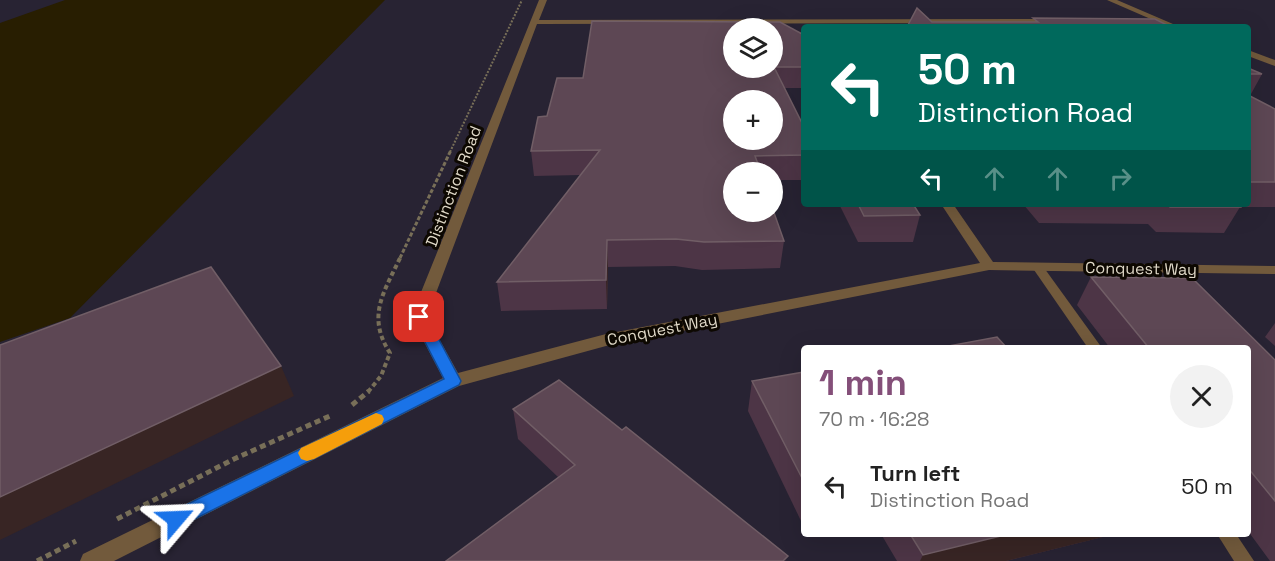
<!DOCTYPE html>
<html lang="en">
<head>
<meta charset="utf-8">
<style>
	:root { --surface:#fff; --page:#f2f2f2; --text:#222; --muted:#767676; --accent:#844f79 }
	body { margin:0; font-family:"Space Grotesk",sans-serif; background:var(--page); color:var(--text); height:100vh; display:flex; flex-direction:column; font-size:22px; white-space:nowrap }
	* { box-sizing:border-box; margin:0 }
	p { font-size:20px; color:var(--muted) }
	.icon { flex:none; width:33px; height:33px; fill:none; stroke:currentColor; stroke-width:2; stroke-linecap:round; stroke-linejoin:round }
	.map { position:relative; flex:1; overflow:hidden }
	.side { position:absolute; left:801px; top:345px; width:450px; height:192px; display:flex; flex-direction:column; background:var(--surface); border-radius:6px; box-shadow:0 6px 24px #0002 }
	.side>* { flex:none }
	.hud { position:absolute; left:801px; top:24px; width:450px; height:183px; border-radius:6px; box-shadow:0 6px 24px #0002; background:#00695c; color:#fff; overflow:hidden }
	.controls { position:absolute; left:723px; top:18px; display:grid; gap:12px }
	.controls a { display:grid; place-items:center; width:60px; height:60px; border-radius:50%; background:var(--surface); box-shadow:0 6px 24px #0002; font-size:30px }
	.pin { position:absolute; display:grid; place-items:center; width:51px; height:51px; color:#fff; margin:-26px; border-radius:12px; box-shadow:0 3px 9px #0006 }
	.me { position:absolute; width:66px; margin:-33px; rotate:64deg; stroke-linejoin:round; filter:drop-shadow(0 0 4px #0008) }
	.turn { display:flex; align-items:center; gap:21px; height:126px; padding:0 18px; font-size:27px }
	.turn .icon { width:78px; height:78px; stroke-width:2.5 }
	.turn b { display:block; font-size:42px; line-height:51px }
	.lanes { display:flex; align-items:center; height:57px; padding:0 18px; background:#0003; justify-content:center; gap:30px; direction:ltr }
	.lanes .off { opacity:.35 }
	.round { display:grid; place-items:center; flex:none; width:63px; height:63px; border-radius:32px; background:var(--page) }
	.head { display:flex; align-items:center; justify-content:space-between; height:102px; padding:0 18px }
	h1 { font-size:36px; font-weight:600; line-height:45px; color:var(--accent) }
	ul { padding:0; list-style:none }
	li { display:flex; align-items:center; gap:18px; height:78px; padding:0 18px }
	li div { flex:1 }
	li b { display:block; font-size:22px }
	li em { font-style:normal }
	.map>svg:first-child { display:block }
</style>
</head>
<body>
<div class="map">
<svg width="1275" height="561" viewBox="0 0 1275 561">
	<rect width="100%" height="100%" fill="#281e01"/>
	<g fill="#282333" fill-rule="evenodd">
		<polygon points="0,0 65,0 0,23"/>
		<path d="M385,0h890v561h-1275v-219l70,-24zM804,27h444v177h-444zM734,28h38v40h-38zM734,100h38v40h-38zM734,172h38v40h-38zM804,348h444v186h-444z"/>
	</g>
	<g fill="none" stroke-linecap="round" stroke-linejoin="round">
		<polyline stroke="#786f58" stroke-width="2" stroke-dasharray="2 1.5" stroke-linecap="butt" points="450,152 522,0"/>
		<polyline stroke="#786f58" stroke-width="3" stroke-dasharray="4 2" stroke-linecap="butt" points="400,258 451,150"/>
		<path stroke="#786f58" stroke-width="4" stroke-dasharray="4.5 3" stroke-linecap="butt" d="M368,392l13,-16 9,-23c-24,-37 -6,-61 11,-97"/>
		<g stroke="#786f58" stroke-width="5" stroke-dasharray="6 4" stroke-linecap="butt">
			<polyline points="352,405 369,391"/>
			<polyline points="117,519 234,459 332,415"/>
			<polyline points="37,561 76,541"/>
		</g>
		<g fill="#725a3c" fill-rule="evenodd">
			<polygon points="1038,263 1042,265 1102,348 1088,348 1032,267"/>
			<polygon points="1217,534 1236,534 1254,561 1234,561"/>
		</g>
		<g fill="#725a3c" fill-rule="evenodd">
			<polygon points="539,0 547,0 539,20 1051,19 1055,21 1051,23 537,24 427,317 458,373 606,334 980,263 941,204 953,204 993,262 1275,266 1275,274 989,270 606,346 459,386 114,561 80,561 83,554 443,378 411,317"/>
			<polygon points="1107,0 1117,0 1180,27 1169,27"/>
			<polygon points="1248,50 1275,60 1275,66 1248,56"/>
		</g>
	</g>
	<g fill="#4d3546">
		<polygon points="804,35 804,88 784,88 804,127 804,180 772,180 772,172 734,172 784,241 780,268 702,270 675,266 608,267 607,309 501,311 497,282 580,175 534,176 531,151 547,116 583,78"/>
		<polygon points="1248,68 1262,74 1251,94 1248,94"/>
		<polygon points="1248,95 1275,109 1275,207 1240,207 1224,233 1156,232 1148,224 1039,223 1023,204 1248,204"/>
		<polygon points="839,204 913,204 920,215 913,242 858,242"/>
		<polygon points="1091,277 1275,360 1275,561 1270,561 1248,531 1248,348 1110,348 1077,305"/>
		<polygon points="1275,323 1275,346 1265,337"/>
		<polygon points="804,372 804,522 802,523 748,411 752,381"/>
		<polygon points="513,409 787,561 558,477 518,439"/>
		<polygon points="881,534 1115,534 1006,561 897,561"/>
	</g>
	<g fill="#382524">
		<polygon points="607,240 608,267 607,309 606,280"/>
		<polygon points="281,366 294,396 0,540 0,497"/>
		<polygon points="1009,534 1115,534 1006,561 920,561 923,555"/>
	</g>
	<g fill="#5d4754" stroke="#715e66" stroke-width="1.5" fill-rule="evenodd">
		<polygon points="917,8 932,22 1038,22 1033,18 1155,19 1171,27 907,27"/>
		<path d="M592,21l188,1 24,13v32h-30l30,60v28l-49,1 6,16h-27v40h38v-5l12,34 -80,1 -28,-3 -69,1 -1,40 -109,2 103,-132 -69,1 7,-34 9,-1 10,-38h26zM734,28h38v40h-38zM734,100h38v40h-38z"/>
		<polygon points="1248,68 1262,74 1248,74"/>
		<polygon points="1248,95 1275,109 1275,182 1248,182"/>
		<polygon points="858,204 913,204 920,215 864,216"/>
		<polygon points="1167,204 1236,204 1240,207 1170,207"/>
		<polygon points="211,267 281,366 0,497 0,345"/>
		<polygon points="1091,277 1192,278 1275,360 1275,501 1248,468 1248,348 1149,348"/>
		<polygon points="997,337 1007,348 938,348"/>
		<polygon points="804,372 804,482 752,381"/>
		<polygon points="559,380 622,430 626,427 788,556 783,561 446,561 575,465 513,409"/>
		<polygon points="910,534 1009,534 923,555"/>
	</g>
	<polygon fill="#1a73e8" stroke="#114b97" stroke-width="1.5" points="419,313 427,317 461,381 459,385 183,525 176,527 169,525 166,519 169,513 444,379 412,317"/>
	<polygon fill="#f59e0b" points="376,413 382,415 384,419 382,424 314,459 307,461 301,459 298,453 301,448"/>
	<g text-anchor="middle" stroke-width="6" stroke-linejoin="round" paint-order="stroke">
		<g font-size="16" fill="#dfd8c7" stroke="#0d0801">
			<text transform="translate(453 186) rotate(-69)" y="6">Distinction Road</text>
			<text transform="translate(1141 268) rotate(1)" y="6">Conquest Way</text>
			<text transform="translate(662 329) rotate(-11)" y="6">Conquest Way</text>
		</g>
	</g>
</svg>
<div class="controls">
<a><svg class="icon" aria-label="layers" viewBox="0 0 24 24"><path d="M12 4l9 5-9 5-9-5zM3 14l9 5 9-5"/></svg></a>
<a>+</a>
<a>−</a>
</div>
<div class="pin" style="left:419px;top:317px;background:#d93025"><svg class="icon" aria-label="arrive" viewBox="0 0 24 24"><path d="M6 21V4h12l-3 4 3 4H6"/></svg></div>
<svg class="me" style="left:176px;top:519px" viewBox="-20 -20 40 40"><path d="M0-17L14 15 0 8-14 15z" fill="#1a73e8" stroke="#fff" stroke-width="4"/></svg>
<div class="hud">
<div class="turn"><svg class="icon" aria-label="left" viewBox="0 0 24 24"><path d="M17 20v-9H6M10 6l-5 5 5 5"/></svg><div><b>50 m</b>Distinction Road</div></div>
<div class="lanes"><svg class="icon" aria-label="left" viewBox="0 0 24 24"><path d="M17 20v-9H6M10 6l-5 5 5 5"/></svg><svg class="icon off" aria-label="ahead" viewBox="0 0 24 24"><path d="M12 20V5M6 11l6-6 6 6"/></svg><svg class="icon off" aria-label="ahead" viewBox="0 0 24 24"><path d="M12 20V5M6 11l6-6 6 6"/></svg><svg class="icon off" aria-label="right" viewBox="0 0 24 24"><path d="M7 20v-9h11M14 6l5 5-5 5"/></svg></div>
</div>
<section class="side">
<div class="head"><div><h1>1 min</h1><p>70 m · 16:28</p></div><a class="round"><svg class="icon" aria-label="close" viewBox="0 0 24 24"><path d="M6 6l12 12M18 6L6 18"/></svg></a></div>
<ul>
<li><svg class="icon" aria-label="left" viewBox="0 0 24 24"><path d="M17 20v-9H6M10 6l-5 5 5 5"/></svg><div><b>Turn left</b><p>Distinction Road</p></div><em>50 m</em></li>
</ul>
</section>
</div>
</body>
</html>
